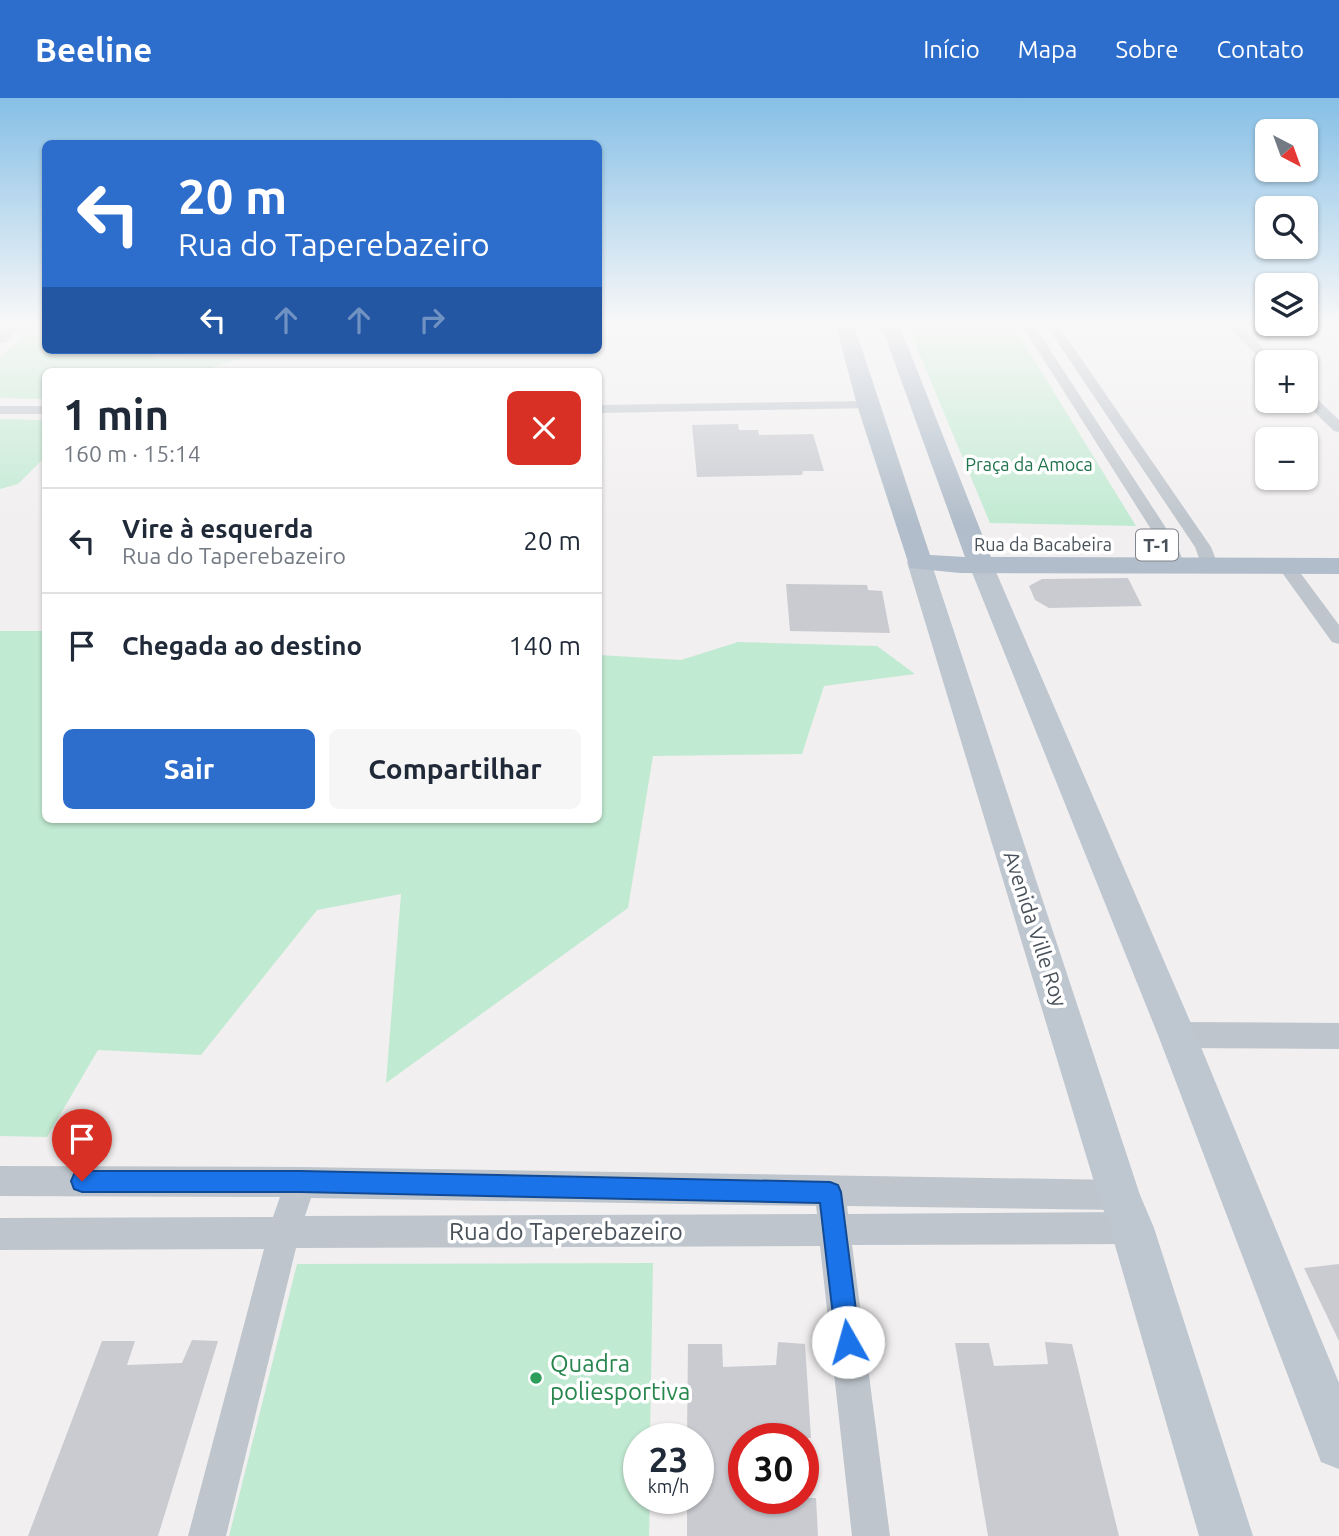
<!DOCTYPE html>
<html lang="pt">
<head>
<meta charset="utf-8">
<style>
	:root { --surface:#fff; --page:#f6f6f7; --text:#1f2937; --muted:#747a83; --line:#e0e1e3; --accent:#2d6dcc }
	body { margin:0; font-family:Ubuntu,sans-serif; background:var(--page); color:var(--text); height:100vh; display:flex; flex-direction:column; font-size:26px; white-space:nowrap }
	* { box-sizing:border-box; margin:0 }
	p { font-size:23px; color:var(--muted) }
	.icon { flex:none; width:38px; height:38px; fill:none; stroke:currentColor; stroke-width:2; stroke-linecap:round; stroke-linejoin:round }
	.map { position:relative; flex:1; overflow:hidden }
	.details { position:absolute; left:42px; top:270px; width:560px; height:455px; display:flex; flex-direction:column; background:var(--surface); border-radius:10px; box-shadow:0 2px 5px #0004 }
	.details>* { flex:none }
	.banner { position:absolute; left:42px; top:42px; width:560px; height:214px; border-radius:10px; box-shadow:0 2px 5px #0004; background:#2d6dcc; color:#fff; overflow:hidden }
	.needle { width:46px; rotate:139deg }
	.buttons { position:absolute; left:1255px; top:21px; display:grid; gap:14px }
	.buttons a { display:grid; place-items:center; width:63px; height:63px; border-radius:10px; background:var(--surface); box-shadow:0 2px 5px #0004; font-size:35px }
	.speed { position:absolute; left:623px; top:1325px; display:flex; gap:14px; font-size:35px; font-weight:700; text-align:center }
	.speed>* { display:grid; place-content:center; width:91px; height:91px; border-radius:50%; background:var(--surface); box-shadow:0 2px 5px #0004; line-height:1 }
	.speed small { font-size:18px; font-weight:400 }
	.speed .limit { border:10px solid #d22; background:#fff; color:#111 }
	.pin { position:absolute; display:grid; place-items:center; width:60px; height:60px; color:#fff; margin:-72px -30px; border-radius:50% 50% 50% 0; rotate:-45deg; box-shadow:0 0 7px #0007 }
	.pin .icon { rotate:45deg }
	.me { position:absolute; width:77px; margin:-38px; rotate:353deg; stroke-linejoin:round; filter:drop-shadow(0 0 5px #0008) }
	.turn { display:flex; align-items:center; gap:24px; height:147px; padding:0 21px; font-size:32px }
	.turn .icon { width:91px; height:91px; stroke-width:2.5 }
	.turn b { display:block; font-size:49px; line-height:60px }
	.lanes { display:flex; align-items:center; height:66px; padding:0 21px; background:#0003; justify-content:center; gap:35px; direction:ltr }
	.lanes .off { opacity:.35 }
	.round { display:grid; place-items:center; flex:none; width:74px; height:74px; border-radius:10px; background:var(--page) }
	.head { display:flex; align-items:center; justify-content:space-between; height:119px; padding:0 21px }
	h1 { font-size:42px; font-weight:700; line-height:52px }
	.button { display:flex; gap:14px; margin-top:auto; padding:14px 21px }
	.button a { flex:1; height:80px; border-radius:10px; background:var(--accent); color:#fff; font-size:28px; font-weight:700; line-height:80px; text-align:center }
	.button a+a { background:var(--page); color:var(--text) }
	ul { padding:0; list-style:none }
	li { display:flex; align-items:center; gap:21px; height:105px; padding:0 21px; border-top:2px solid var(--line) }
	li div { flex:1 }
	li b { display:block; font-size:26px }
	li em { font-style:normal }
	header { display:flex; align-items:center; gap:42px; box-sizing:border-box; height:98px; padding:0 35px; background:var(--accent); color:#fff }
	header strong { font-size:33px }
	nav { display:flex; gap:38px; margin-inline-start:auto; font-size:24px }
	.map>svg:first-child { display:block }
</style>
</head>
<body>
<header>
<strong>Beeline</strong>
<nav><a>Início</a><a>Mapa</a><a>Sobre</a><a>Contato</a></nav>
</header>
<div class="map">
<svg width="1339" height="1438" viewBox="0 0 1339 1438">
	<rect width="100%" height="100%" fill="#f1efef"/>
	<g fill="#c1ead2">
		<polygon points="39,224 42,224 46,252 138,252 160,261 243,260 200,273 46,273 45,301 0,300 0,259"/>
		<polygon points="906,224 1011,224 1136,428 990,425"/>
		<polygon points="0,321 46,322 45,359 18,386 0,391"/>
		<polygon points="0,533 45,533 46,721 598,721 599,557 681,562 738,544 877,548 915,576 824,588 802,656 653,658 628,810 386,985 401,796 317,812 201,957 98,952 47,1039 0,1038"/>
		<polygon points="653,1165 650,1340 639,1340 639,1400 650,1400 649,1438 229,1438 297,1166"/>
	</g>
	<g fill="#c9cbd1">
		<polygon points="738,326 739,332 758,332 759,337 813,336 824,373 803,373 802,377 697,379 692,327"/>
		<polygon points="1128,480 1142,508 1049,510 1035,502 1029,488 1042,481"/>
		<polygon points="786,486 867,487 868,492 882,493 890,535 790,533"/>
		<polygon points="1339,1166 1339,1243 1304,1170"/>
		<polygon points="192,1242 218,1243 158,1438 28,1438 102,1243 135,1243 127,1267 182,1265"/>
		<polygon points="778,1244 805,1246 811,1340 744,1340 744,1400 816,1400 818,1438 687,1438 687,1400 698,1400 698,1340 687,1340 688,1246 722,1246 723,1269 776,1267"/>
		<polygon points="1045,1244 1072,1246 1119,1438 988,1438 955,1245 989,1245 994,1268 1048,1266"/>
	</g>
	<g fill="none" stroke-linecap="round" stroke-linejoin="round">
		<g fill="#bec5cc" fill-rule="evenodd">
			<polygon points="1020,224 1032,224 1177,447 1184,466 1181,470 1175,471 1166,466 1161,447"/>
			<polygon points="1044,224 1056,224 1211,449 1218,467 1215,471 1203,471 1195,449"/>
			<polygon points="1224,224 1237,224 1277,264 1267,264 1266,267"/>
			<polygon points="1306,294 1311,295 1339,322 1339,334 1334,333 1303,303 1306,303"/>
			<polygon points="868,303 875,307 873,310 598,315 598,307"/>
			<rect x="0" y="308" width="46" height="8"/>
			<polygon points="1287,464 1293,465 1339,527 1339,546 1332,544 1278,469"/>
			<polygon points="1177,924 1339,925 1339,951 1177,950 1167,946 1163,937 1167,928"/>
			<path d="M0,1068l300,1 819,13 11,4 4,11 -4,11 -11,4 -272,-4 1,8 284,-2 11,5 5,11 -5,11 -11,5 -280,1 38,291h-38l-32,-290 -524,2 -70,288h-38l76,-287 -264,1v-32l273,-1 7,-20 -280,-1zM311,1100l505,8 1,8 -512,2z"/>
		</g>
		<g fill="#bec6d0" fill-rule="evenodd">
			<polygon points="9,224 27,224 6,244 0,245 0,231"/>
			<polygon points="919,457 927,459 931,464 1140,1097 1154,1130 1253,1438 1199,1438 1110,1130 1098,1097 907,464 911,459"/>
			<polygon points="981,460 989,462 993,467 1196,937 1339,1285 1339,1371 1321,1364 1314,1346 1158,937 969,467 973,462"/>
		</g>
		<polygon fill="#b1bdca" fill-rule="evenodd" points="835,224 853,224 930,457 965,459 880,224 898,224 991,459 1339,460 1339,476 960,475 910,470 857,307"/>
	</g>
	<linearGradient id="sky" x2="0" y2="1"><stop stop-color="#86bfe6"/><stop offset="0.53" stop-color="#f9f8f8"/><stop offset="1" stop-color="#f9f8f8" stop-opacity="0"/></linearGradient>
	<rect width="1339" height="426" fill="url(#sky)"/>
	<polygon fill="#1a73e8" stroke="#114b97" stroke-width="2" points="82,1073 300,1073 830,1084 838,1087 841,1094 860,1244 856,1253 848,1256 839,1253 836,1244 820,1105 300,1094 82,1094 74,1091 71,1083 74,1076"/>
	<circle fill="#2e9e5b" stroke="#fff" stroke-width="2.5" cx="536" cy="1280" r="7"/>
	<g text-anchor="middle" stroke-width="7" stroke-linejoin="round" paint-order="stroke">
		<g font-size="18" fill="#21734d" stroke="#fff">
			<text x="1029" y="373">Praça da Amoca</text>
		</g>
		<g font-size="18" fill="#49515a" stroke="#fff">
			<text x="1043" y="453">Rua da Bacabeira</text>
		</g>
		<rect fill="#fff" stroke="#80858c" stroke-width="2" x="1136" y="431.5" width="42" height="31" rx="5"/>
		<g font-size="19" font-weight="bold" fill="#49515a">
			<text x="1157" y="454">T-1</text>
		</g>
		<g font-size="21" fill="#49515a" stroke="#fff">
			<text transform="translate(1035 831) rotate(72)" y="7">Avenida Ville Roy</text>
		</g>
		<g font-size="24" fill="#49515a" stroke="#fff">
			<text x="566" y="1142">Rua do Taperebazeiro</text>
		</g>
		<g font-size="24" fill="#27864d" stroke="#fff" text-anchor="start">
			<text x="550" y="1274">Quadra<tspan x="550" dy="28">poliesportiva</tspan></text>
		</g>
	</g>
</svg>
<div class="buttons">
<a><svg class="needle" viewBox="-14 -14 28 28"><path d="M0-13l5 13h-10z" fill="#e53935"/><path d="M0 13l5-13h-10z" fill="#747a83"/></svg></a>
<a><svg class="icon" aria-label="search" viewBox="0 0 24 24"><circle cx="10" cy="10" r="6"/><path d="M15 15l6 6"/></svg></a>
<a><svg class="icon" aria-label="layers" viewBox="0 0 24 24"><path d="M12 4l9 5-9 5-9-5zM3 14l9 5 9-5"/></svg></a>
<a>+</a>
<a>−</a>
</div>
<div class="speed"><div>23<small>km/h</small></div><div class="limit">30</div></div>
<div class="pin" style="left:82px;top:1083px;background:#d93025"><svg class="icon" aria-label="arrive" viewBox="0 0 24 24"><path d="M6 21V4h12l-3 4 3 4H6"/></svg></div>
<svg class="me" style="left:848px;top:1244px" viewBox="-20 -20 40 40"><circle r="19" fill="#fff"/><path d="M0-13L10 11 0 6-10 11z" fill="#1a73e8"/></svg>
<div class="banner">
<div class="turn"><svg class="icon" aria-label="left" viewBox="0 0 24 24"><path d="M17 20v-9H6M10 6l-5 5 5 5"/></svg><div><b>20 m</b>Rua do Taperebazeiro</div></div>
<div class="lanes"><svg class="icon" aria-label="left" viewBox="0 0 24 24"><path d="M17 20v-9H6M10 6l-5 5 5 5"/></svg><svg class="icon off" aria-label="ahead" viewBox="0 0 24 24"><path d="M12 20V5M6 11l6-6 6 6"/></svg><svg class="icon off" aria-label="ahead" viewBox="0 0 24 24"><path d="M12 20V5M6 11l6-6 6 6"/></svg><svg class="icon off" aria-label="right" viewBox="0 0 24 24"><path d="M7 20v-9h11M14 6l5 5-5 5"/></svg></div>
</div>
<section class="details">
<div class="head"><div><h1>1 min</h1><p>160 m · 15:14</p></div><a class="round" style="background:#d93025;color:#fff"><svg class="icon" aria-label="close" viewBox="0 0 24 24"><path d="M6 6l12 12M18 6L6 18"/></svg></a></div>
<ul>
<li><svg class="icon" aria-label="left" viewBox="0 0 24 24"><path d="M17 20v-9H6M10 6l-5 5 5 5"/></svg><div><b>Vire à esquerda</b><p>Rua do Taperebazeiro</p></div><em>20 m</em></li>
<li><svg class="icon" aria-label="arrive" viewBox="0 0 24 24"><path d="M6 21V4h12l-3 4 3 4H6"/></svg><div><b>Chegada ao destino</b></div><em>140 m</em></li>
</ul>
<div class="button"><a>Sair</a><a>Compartilhar</a></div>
</section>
</div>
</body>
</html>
